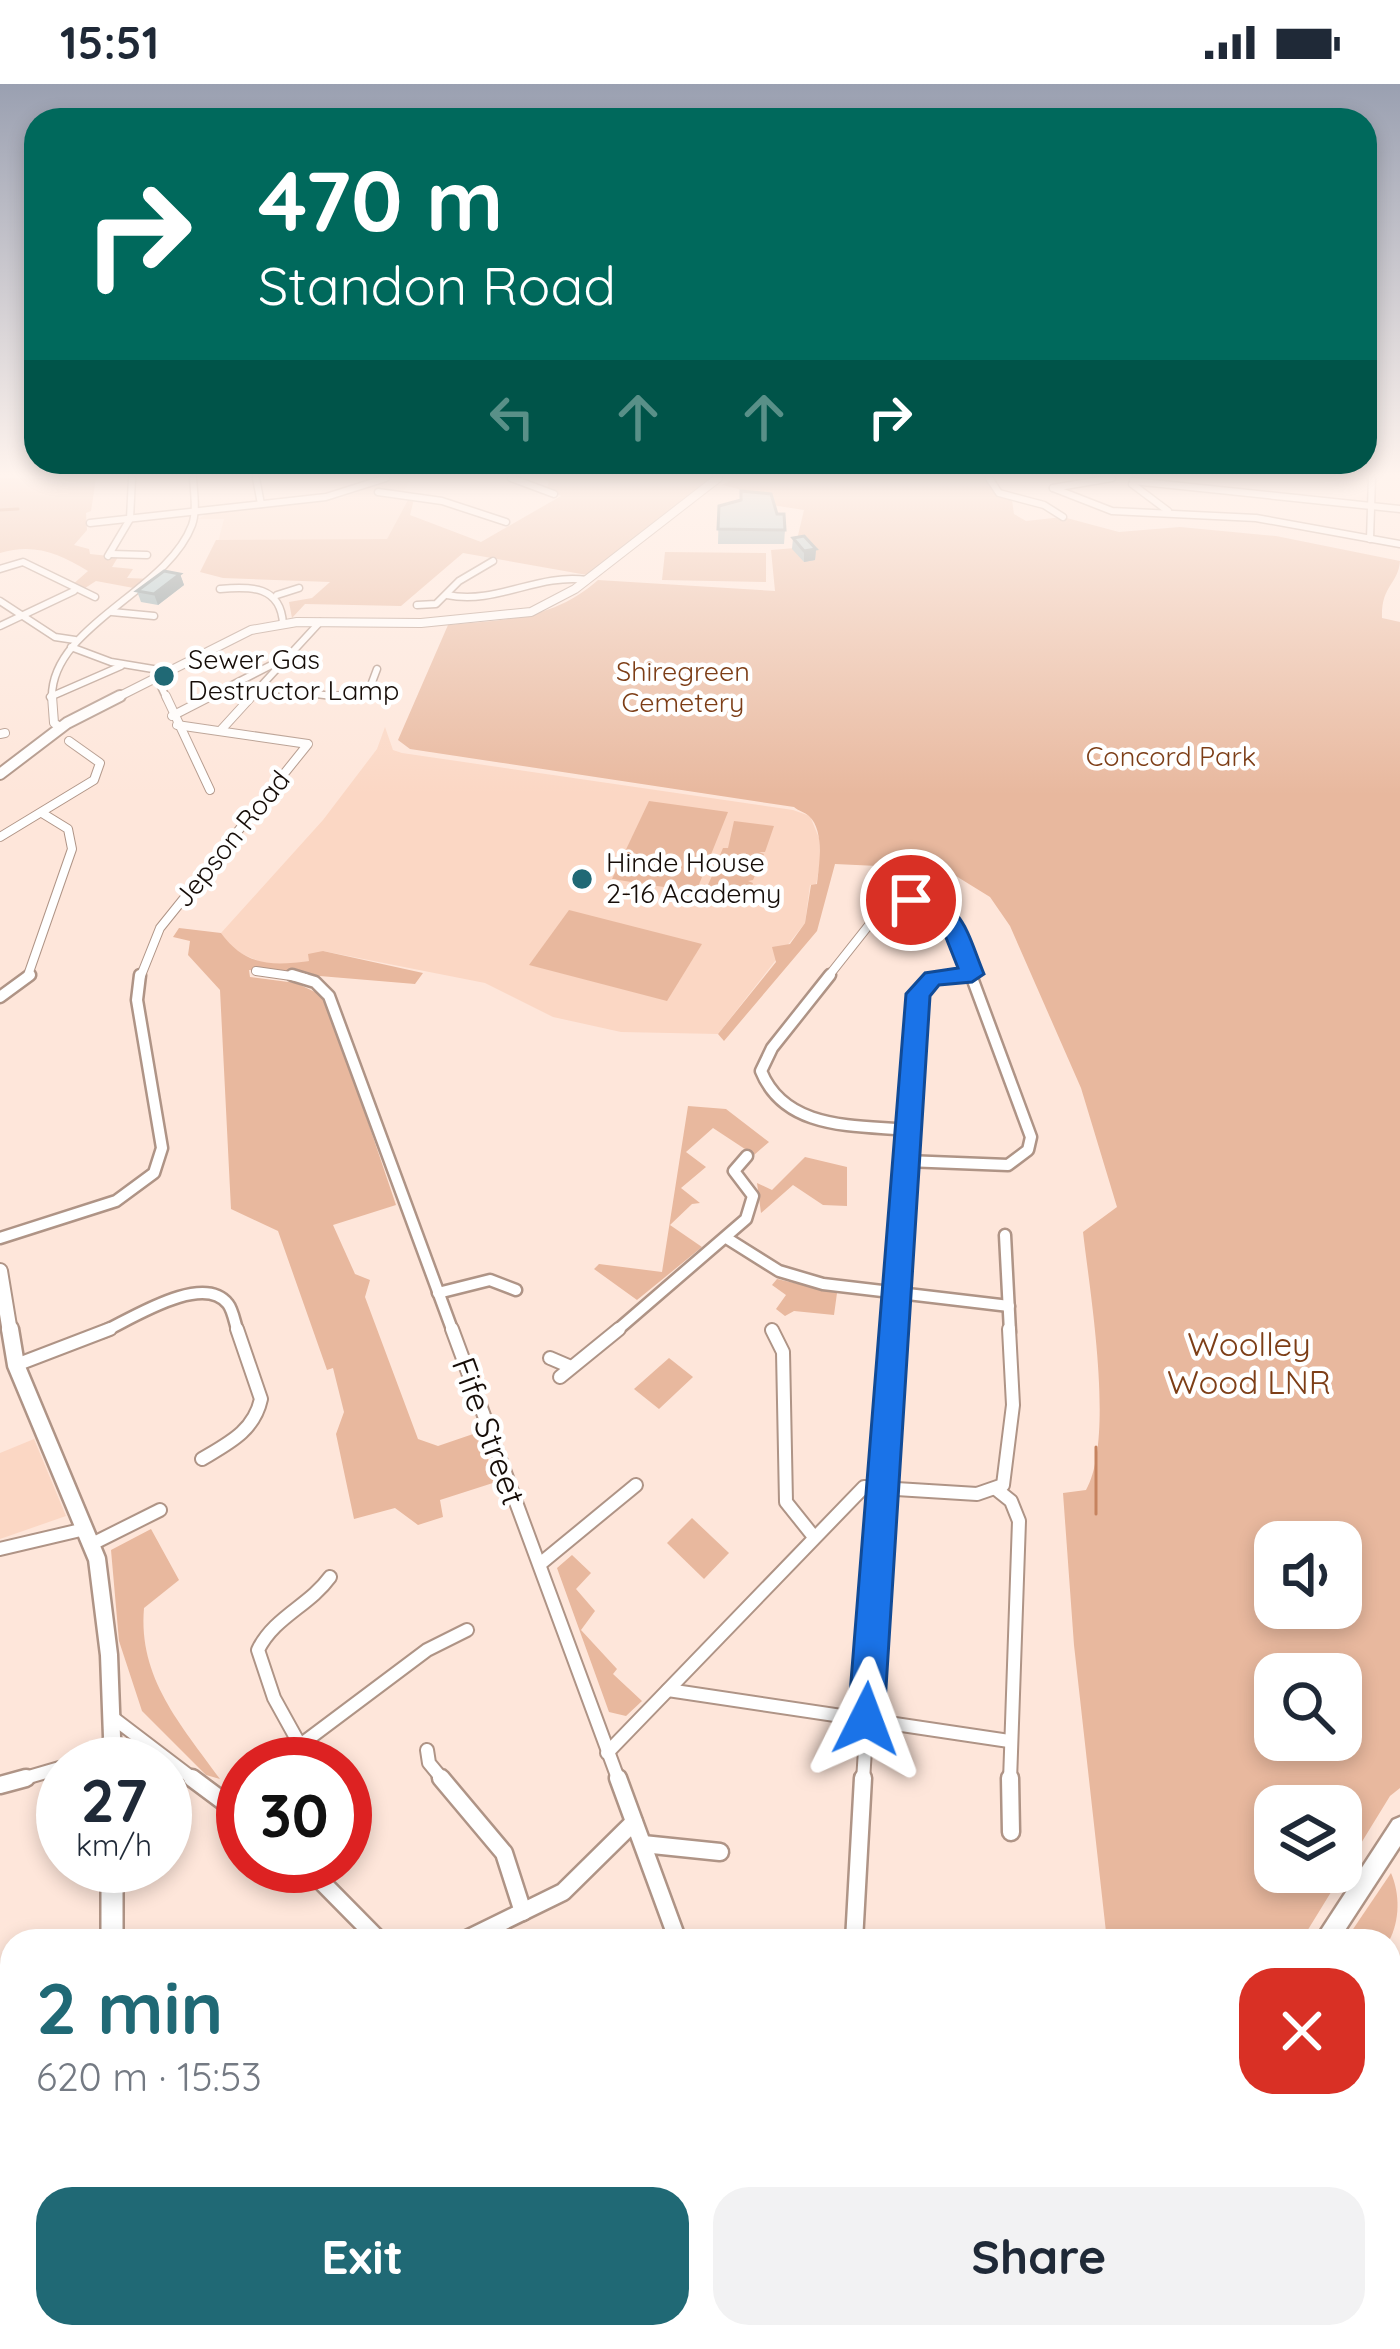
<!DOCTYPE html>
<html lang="en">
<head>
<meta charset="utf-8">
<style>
	:root { --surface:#fff; --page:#f2f2f3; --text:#1f2937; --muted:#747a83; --accent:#206975 }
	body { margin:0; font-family:Quicksand,sans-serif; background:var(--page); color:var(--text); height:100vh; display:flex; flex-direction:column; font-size:45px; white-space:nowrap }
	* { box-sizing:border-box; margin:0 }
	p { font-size:39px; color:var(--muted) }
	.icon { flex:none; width:66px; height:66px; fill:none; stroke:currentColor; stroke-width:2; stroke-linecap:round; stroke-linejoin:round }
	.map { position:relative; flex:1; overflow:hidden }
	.details { position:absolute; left:0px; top:1845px; width:1401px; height:420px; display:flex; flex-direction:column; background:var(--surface); border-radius:36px 36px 0 0; box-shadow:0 6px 18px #0003 }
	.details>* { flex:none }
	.hud { position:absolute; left:24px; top:24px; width:1353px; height:366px; border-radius:36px; box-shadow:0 6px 18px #0003; background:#00695c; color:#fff; overflow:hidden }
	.controls { position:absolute; left:1254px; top:1437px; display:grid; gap:24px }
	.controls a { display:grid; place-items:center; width:108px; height:108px; border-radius:24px; background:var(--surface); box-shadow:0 6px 18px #0003; font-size:60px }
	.speed { position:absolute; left:36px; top:1653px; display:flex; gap:24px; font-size:60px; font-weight:700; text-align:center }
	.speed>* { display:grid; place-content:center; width:156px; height:156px; border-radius:50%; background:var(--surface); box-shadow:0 6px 18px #0003; line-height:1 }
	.speed small { font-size:30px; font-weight:400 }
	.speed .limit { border:18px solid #d22; background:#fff; color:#111 }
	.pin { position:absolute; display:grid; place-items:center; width:102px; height:102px; color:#fff; margin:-51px; border:6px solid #fff; border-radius:50%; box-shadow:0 3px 12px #0007 }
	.me { position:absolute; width:132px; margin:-66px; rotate:3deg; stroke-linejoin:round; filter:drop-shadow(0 0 9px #0008) }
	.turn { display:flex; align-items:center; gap:42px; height:252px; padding:0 36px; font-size:54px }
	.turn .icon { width:156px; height:156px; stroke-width:2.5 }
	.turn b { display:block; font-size:84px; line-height:102px }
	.lanes { display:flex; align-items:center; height:114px; padding:0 36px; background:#0003; justify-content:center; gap:60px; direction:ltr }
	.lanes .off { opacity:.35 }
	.round { display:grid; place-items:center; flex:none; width:126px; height:126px; border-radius:36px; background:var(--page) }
	.summary { display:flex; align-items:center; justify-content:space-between; height:204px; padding:0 36px }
	h1 { font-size:72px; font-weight:700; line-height:90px; color:var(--accent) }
	.button { display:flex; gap:24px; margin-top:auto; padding:24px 36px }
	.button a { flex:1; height:138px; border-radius:36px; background:var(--accent); color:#fff; font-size:48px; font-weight:700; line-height:138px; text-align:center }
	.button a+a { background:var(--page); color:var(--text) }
	.status { display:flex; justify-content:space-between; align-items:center; height:84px; padding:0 60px; background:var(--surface); direction:ltr }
	.status svg { height:33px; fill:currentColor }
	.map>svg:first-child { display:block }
</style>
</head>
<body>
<div class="status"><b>15:51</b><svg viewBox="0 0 49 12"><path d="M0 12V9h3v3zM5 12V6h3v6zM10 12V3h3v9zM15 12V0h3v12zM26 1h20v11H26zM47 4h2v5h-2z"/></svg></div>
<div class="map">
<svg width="1400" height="2265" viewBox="0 0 1400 2265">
	<rect width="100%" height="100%" fill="#fee6da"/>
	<g fill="#fbd7c4">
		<polygon points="396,394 412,394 401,411 409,414 387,455 218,458 224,435 198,435 208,429 341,414"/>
		<polygon points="385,643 393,666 402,669 793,726 810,732 819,754 820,779 816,801 810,801 805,839 718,950 621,948 553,933 485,899 323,867 310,877 270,882 233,866 221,849 323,736 377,665"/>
		<polygon points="34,1355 66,1432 0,1455 0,1369"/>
		<polygon points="632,2253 813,2253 818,2265 630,2265"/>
	</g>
	<g fill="#e8b89e" fill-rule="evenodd">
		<path d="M0,394h96l-5,33 -5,2 1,17 -13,15 15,4 1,5 28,3 -6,10 21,2 -6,9 25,1 -13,10 -43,-8 -14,9 -11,-4 17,-15c-30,-18 -54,-28 -88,-18z"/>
		<polygon points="543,394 711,394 587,491 463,469 401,522 305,520 292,534 289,518 312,514 330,498 223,494 200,488 216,456 387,455 409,414 414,415 410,431 481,458 561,412 546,405 549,398"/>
		<path d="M735,394h251l9,14 17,8 2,14 12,7 37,-4 56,15 61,-5 96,9 124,25c-2,24 -19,24 -18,57l18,4v1166l-10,8 -89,145h-194l-33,-296 -11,-152 23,-3c29,-52 4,-196 -3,-258l34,-25 -36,-119 -71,-162 -20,-29 -34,-21 -36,-8 -85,-4 -18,67 -93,110 -6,-7 58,-72 -4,-15 18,-3 15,-21 6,-38 6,-1c2,-19 8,-53 -8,-68 -4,-4 -11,-5 -15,-9l-384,-58 -12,-9 50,-115c56,-5 105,-5 150,-45l177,11 -4,-41 24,-2 9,-38 -59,-9 2,-10 -25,-6zM1275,1458h66v66h-66zM1275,1590h66v66h-66zM1275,1722h66v66h-66z"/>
		<polygon points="665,468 766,469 766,498 662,496"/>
		<polygon points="649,717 728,728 696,808 612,795"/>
		<polygon points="734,737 774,742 765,768 759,768 764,770 753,796 748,797 753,799 748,812 706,805 712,792 717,792 712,790 723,764 728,764"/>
		<polygon points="569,826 702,860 667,917 529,881"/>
		<path d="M179,844l42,5c24,33 51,33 88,28l-1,-7 15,-3 100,22 -8,11 -166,-14 1,7 46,6 19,9 8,-3 73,216 -63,20 22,49 15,6 -5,17 53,142 20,7 41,-14 17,50 -56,18 3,17 -25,8 -23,-17 -41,11 -18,-85 8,-22 -11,-44 -6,2 -49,-139 -47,-22 -11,-219 -32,-35 2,-14 -17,-4z"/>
		<polygon points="688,1022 726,1025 769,1058 754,1071 713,1044 686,1068 706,1083 681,1104 700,1119 692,1120 670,1141 702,1163 637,1216 594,1185 599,1180 662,1188"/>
		<polygon points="805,1073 847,1083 847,1122 823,1121 793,1101 761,1129 757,1099 772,1106"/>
		<polygon points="777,1195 837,1209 834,1231 794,1227 785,1232 776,1225 786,1211 772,1201"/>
		<polygon points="669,1274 693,1293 659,1325 634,1305"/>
		<polygon points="692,1434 729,1469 704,1495 667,1459"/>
		<path d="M151,1445l28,51 -35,28c-6,70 37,117 76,171l-14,-4 -64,-64 -23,-70 -8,-91z"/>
		<polygon points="572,1471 591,1489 576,1505 595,1527 581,1546 617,1585 613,1590 642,1617 626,1632 609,1628 557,1484"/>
		<path d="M1391,1789c9,21 9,47 -2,68h-44z"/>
		<polygon points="1088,2253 1205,2253 1199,2265 1097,2265"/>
	</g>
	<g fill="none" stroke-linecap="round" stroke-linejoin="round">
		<g stroke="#c6835f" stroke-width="3">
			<polyline points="0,426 18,425"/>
			<polyline points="1096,1363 1096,1430"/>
		</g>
		<g stroke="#af9486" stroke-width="9">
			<g id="minor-far4">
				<polyline points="256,394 261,420"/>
				<polyline points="511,394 554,410"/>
				<polyline points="989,394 999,409 1044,421 1063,433"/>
				<polyline points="1133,397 1400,425"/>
				<polyline points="1132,400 1168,427"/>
				<polyline points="1053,404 1112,427 1256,434 1400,460"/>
				<polyline points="1053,404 1112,394"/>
				<polyline points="378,408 442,417 506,438"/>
				<polyline points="90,439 326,413 386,394"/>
				<polyline points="1370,455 1372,394"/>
				<polyline points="111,470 147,471"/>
				<polyline points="108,472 130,435 132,394"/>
				<polyline points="0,485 23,478 95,513"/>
				<path d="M220,505c31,-3 61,-3 63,35"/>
				<polyline points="277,511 299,504"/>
				<path d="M447,511c50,10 90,-22 140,-15"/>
				<polyline points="0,517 55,553 75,556"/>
				<polyline points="417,521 436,520 459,497 493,477"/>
				<polyline points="112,528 154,532"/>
				<polyline points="0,542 74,507"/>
				<polyline points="71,563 111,578 165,587"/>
				<polyline points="156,592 167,615"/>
				<polyline points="260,603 356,615 368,609 377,585"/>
				<polyline points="50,613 121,582"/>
				<path d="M52,615c-3,-72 115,-107 140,-174 5,-14 2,-32 1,-47"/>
				<polyline points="205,615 281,576"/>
				<polyline points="249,615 320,538"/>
			</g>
		</g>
		<g stroke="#af9486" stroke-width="10">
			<g id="minor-far3">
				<polyline points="52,612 54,639 61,644"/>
				<polyline points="166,612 210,706"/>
				<polyline points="333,612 362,612"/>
				<polyline points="172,632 211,612"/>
				<polyline points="221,646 252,612"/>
				<polyline points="0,650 5,649"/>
				<polyline points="0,753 94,696 100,679 69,657"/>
				<polyline points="256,887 305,894"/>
				<polyline points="27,894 72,765 68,745 42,729"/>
				<polyline points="140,894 160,844 308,660 177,641"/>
				<polyline points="827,894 884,822 910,816 935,821 949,832 972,894"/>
				<polyline points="942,894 972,890"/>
			</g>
		</g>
		<g stroke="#af9486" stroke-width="15">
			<g id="minor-far2">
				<polyline points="292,891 315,898 329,912 453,1248"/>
				<path d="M830,891l-58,73 -11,23c24,59 92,54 147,59"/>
				<polyline points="0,913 30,891"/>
				<polyline points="906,1077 1008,1081 1028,1066 1031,1053 971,891"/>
				<polyline points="1005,1151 1010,1248"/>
				<polyline points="0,1154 116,1117 154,1089 162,1064 137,916 140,891"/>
				<polyline points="728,1155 779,1187 823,1200 1009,1222"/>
				<polyline points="438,1209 490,1196 516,1206"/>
				<path d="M103,1248c28,-13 100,-60 125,-28 5,6 7,20 10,28"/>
				<polyline points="615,1248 746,1135 753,1112 734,1087 747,1072"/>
				<polyline points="892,1248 918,910 933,895 965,891"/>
			</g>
		</g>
		<g stroke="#af9486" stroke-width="16">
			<g id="minor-far1">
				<polyline points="452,1245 619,1697"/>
				<polyline points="772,1246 783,1268 786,1418 814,1453"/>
				<polyline points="550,1274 571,1283"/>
				<polyline points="16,1281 110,1245"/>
				<polyline points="560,1293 619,1245"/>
				<path d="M202,1375c27,-16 52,-28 59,-60l-24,-70"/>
				<polyline points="996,1405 1011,1417 1019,1437 1010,1697"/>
				<polyline points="92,1460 160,1426"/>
				<polyline points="0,1465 85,1445"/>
				<polyline points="540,1480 636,1401"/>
				<polyline points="668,1606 1009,1657"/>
				<polyline points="112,1633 196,1697"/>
				<path d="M300,1661l-26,-47 -16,-48c16,-33 51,-44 72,-73"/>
				<polyline points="427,1666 429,1679 444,1697"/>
				<polyline points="607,1669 864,1403 977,1410 1003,1401 1013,1321 1009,1245"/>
				<polyline points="73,1680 113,1668"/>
				<polyline points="275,1680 427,1566 467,1546"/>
				<polyline points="15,1697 63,1683"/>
				<polyline points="863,1697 892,1245"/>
			</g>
		</g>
		<g stroke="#af9486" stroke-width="21">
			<g id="minor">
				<polyline points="192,1694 243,1732"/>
				<polyline points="441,1694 504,1769 523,1828"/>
				<polyline points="618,1694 678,1857"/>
				<polyline points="1010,1694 1011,1748"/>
				<polyline points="0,1701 26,1694"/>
				<polyline points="227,1720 243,1705"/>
				<polyline points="643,1760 720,1768"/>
				<polyline points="306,1782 380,1857"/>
				<polyline points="463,1857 563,1808 634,1738"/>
				<polyline points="854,1857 863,1694"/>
				<polyline points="0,2110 12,2106"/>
				<polyline points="834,2253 839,2265"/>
				<polyline points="523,2265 525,2253"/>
			</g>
		</g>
		<g stroke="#af9486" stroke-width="10">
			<polyline id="tertiary-far4" points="114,615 251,546 297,538 421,539 531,528 575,505 718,394"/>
		</g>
		<g stroke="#af9486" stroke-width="14">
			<polyline id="tertiary-far3" points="0,690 67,639 120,612"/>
		</g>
		<g stroke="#af9486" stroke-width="18">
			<polyline id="tertiary-far2" points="0,1187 10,1248"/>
		</g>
		<g stroke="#af9486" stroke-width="21">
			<polyline id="tertiary-far1" points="10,1245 16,1281 97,1475 109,1571 113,1680"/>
		</g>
		<g stroke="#af9486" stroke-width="26">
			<g id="tertiary">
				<polyline points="112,1782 112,1857"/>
				<polyline points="115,2253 115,2265"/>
			</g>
		</g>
		<g stroke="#af9486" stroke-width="5">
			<g id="secondary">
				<polygon points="1400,1733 1400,1762 1338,1857 1314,1857 1393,1736"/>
				<polygon points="1042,2253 1071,2253 1065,2265 1036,2265"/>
			</g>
		</g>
		<use href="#minor-far4" stroke="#fff" stroke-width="6"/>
		<use href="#minor-far3" stroke="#fff" stroke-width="8"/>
		<use href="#minor-far2" stroke="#fff" stroke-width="10"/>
		<use href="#minor-far1" stroke="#fff" stroke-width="12"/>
		<use href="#minor" stroke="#fff" stroke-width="16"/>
		<use href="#tertiary-far4" stroke="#fff" stroke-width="8"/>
		<use href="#tertiary-far3" stroke="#fff" stroke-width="10"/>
		<use href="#tertiary-far2" stroke="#fff" stroke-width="14"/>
		<use href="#tertiary-far1" stroke="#fff" stroke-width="16"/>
		<use href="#tertiary" stroke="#fff" stroke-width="21"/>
		<use href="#secondary" fill="#fff" fill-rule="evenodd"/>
		<g stroke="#7f6f67" stroke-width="4.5" stroke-dasharray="9 18" stroke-linecap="butt">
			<polyline points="1389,1899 1400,1878"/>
			<polyline points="1389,1927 1400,1906"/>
			<polyline points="1225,2265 1231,2253"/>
		</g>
	</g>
	<g fill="#8eabb1">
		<polygon points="719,422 777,430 785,446 784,460 718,460"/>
		<polygon points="793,454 816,465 815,476 804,478 792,465"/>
		<polygon points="180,490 184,501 158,521 141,518 137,507"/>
	</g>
	<g fill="#748b90">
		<polygon points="816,465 815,476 804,478 804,467"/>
		<polygon points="180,490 184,501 158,521 154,510"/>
		<polygon points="165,1688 173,1695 165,1707"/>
		<polygon points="90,2253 102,2253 101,2265 89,2265"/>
	</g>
	<g fill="#a5c7ce" stroke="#748b90" stroke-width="3">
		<polygon points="741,407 771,410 777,430 784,430 785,446 718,445 719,422 741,416"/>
		<polygon points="804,452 816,465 804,467 793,454"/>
		<polygon points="164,487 180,490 154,510 137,507"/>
		<polygon points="140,1669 154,1680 127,1680 132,1672"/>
		<polygon points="12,2241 12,2253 90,2253 89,2265 62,2265 62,2259 45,2265 6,2265 7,2242"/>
	</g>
	<linearGradient id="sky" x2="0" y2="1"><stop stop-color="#9aa0b1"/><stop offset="0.55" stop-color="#fff4ee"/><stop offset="1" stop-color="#fff4ee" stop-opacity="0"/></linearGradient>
	<rect width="1400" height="711" fill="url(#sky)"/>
	<path fill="#1a73e8" stroke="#114b97" stroke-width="3" d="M911,809c53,8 55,37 73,81l-12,8 -33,3 -9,11 -46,723 -5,13 -13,5 -13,-5 -5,-13 58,-725 19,-21 33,-5 -19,-48 -38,-20z"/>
	<g fill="#206975" stroke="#fff" stroke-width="4.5">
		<circle cx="164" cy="592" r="12"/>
		<circle cx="582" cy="795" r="12"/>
	</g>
	<g text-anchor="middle" stroke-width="9" stroke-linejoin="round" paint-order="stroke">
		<g font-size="27" fill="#160d08" stroke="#fff" text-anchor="start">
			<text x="188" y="585">Sewer Gas<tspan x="188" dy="31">Destructor Lamp</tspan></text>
			<text x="606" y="788">Hinde House<tspan x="606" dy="31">2-16 Academy</tspan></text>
		</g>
		<g font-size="27" fill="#7d3e17" stroke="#fff">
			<text x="683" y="597">Shiregreen<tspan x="683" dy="31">Cemetery</tspan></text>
			<text x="1171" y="682">Concord Park</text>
		</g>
		<g font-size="27" fill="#160d08" stroke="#fff">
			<text transform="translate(232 755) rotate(-51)" y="9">Jepson Road</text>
		</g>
		<g font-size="33" fill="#7d3e17" stroke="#fff">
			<text x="1249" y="1272">Woolley<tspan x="1249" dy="38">Wood LNR</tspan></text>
		</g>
		<g font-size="33" fill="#160d08" stroke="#fff">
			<text transform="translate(489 1347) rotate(70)" y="12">Fife Street</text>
		</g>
	</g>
</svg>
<div class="controls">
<a><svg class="icon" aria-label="sound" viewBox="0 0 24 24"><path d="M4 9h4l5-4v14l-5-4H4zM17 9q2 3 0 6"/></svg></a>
<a><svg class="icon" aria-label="search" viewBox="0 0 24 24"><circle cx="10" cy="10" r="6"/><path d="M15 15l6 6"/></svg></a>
<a><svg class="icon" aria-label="layers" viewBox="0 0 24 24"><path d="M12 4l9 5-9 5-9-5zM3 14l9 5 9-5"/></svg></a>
</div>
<div class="speed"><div>27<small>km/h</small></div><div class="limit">30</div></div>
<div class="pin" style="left:911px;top:816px;background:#d93025"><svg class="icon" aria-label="arrive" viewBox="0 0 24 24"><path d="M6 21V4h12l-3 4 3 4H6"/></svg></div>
<svg class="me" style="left:866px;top:1635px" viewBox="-20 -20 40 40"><path d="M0-17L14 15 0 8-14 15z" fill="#1a73e8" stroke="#fff" stroke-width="4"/></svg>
<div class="hud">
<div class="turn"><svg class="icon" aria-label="right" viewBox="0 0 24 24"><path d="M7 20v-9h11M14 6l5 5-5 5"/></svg><div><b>470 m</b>Standon Road</div></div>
<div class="lanes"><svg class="icon off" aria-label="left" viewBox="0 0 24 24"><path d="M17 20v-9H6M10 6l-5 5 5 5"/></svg><svg class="icon off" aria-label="ahead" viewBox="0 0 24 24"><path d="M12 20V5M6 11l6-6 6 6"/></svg><svg class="icon off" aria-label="ahead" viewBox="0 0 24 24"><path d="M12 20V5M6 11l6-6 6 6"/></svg><svg class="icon" aria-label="right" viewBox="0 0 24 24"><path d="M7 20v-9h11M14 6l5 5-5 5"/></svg></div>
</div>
<section class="details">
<div class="summary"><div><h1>2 min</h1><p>620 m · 15:53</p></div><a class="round" style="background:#d93025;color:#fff"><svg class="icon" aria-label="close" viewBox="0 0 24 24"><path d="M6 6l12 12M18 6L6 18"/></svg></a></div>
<div class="button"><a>Exit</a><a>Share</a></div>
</section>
</div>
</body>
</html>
